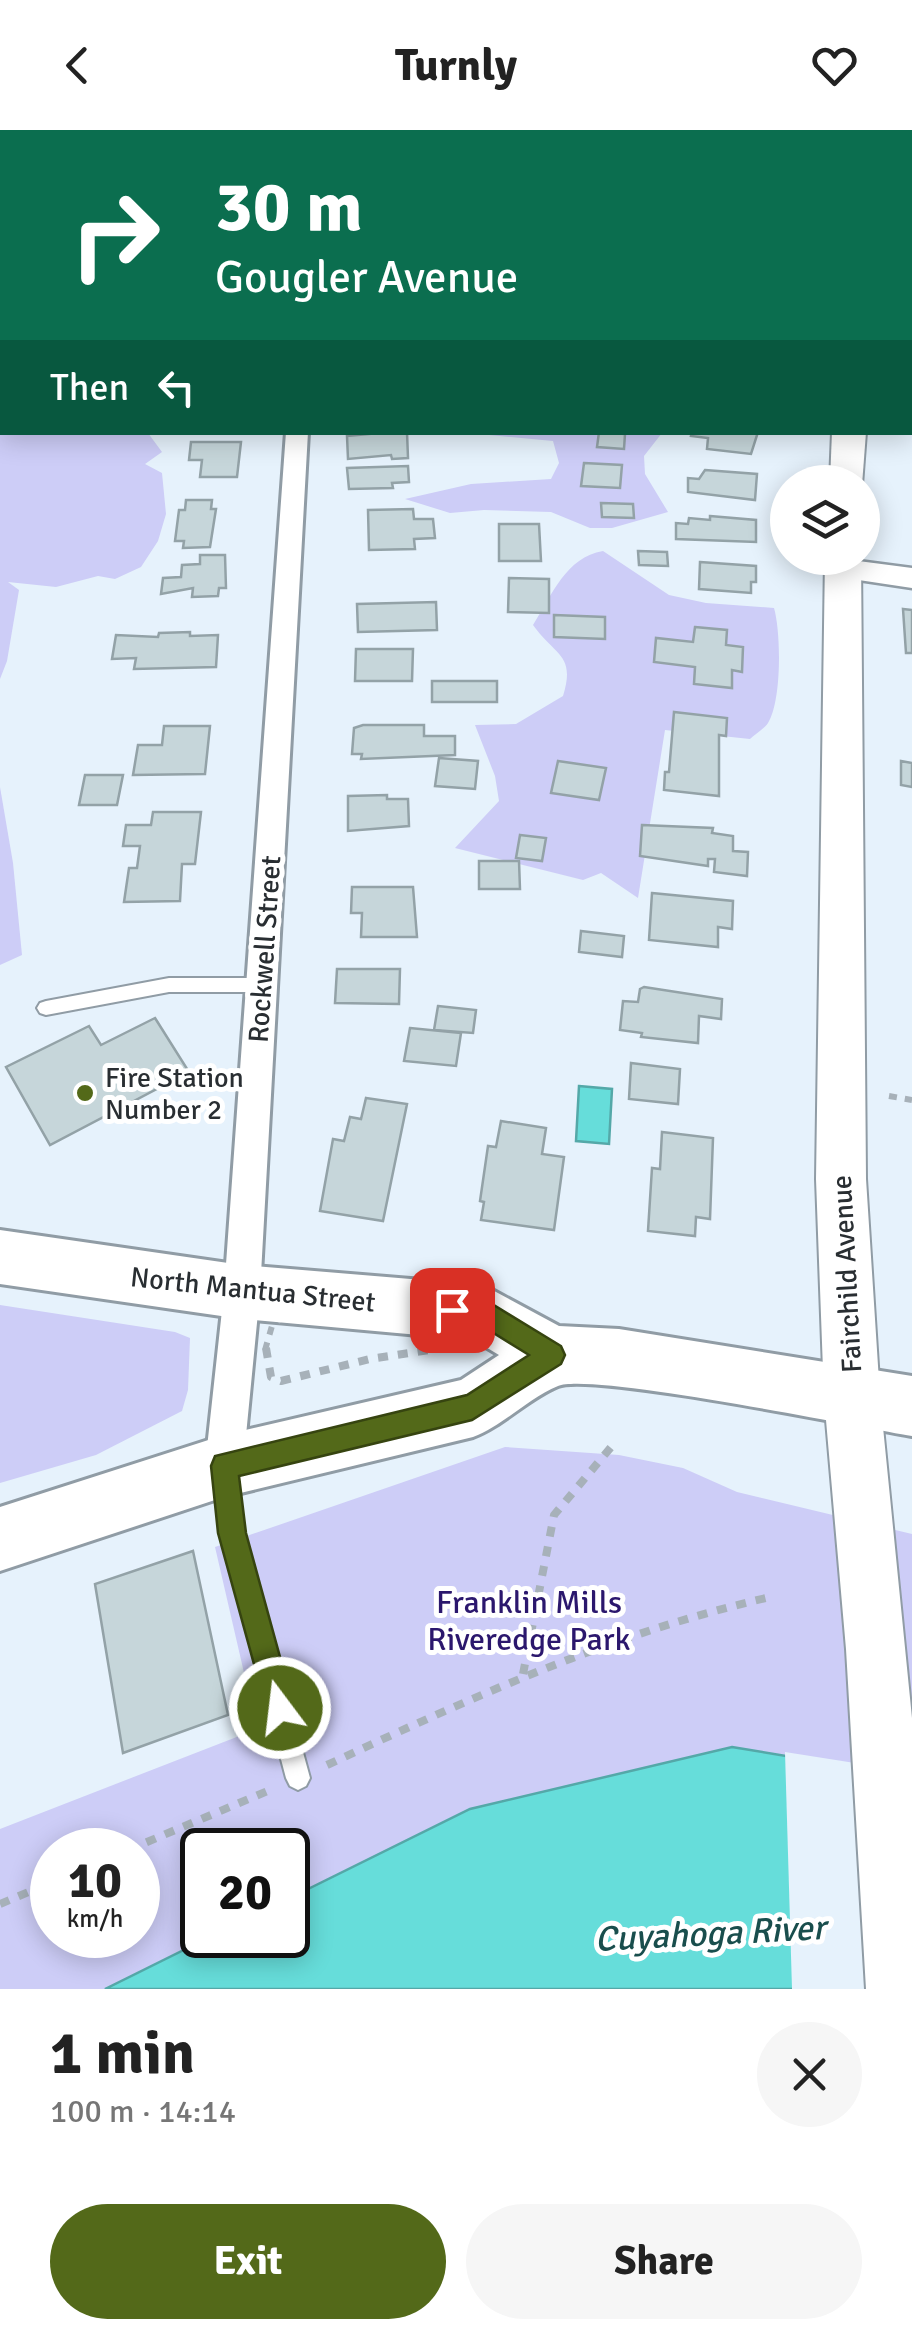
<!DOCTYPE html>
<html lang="en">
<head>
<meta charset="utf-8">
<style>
	:root { --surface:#fff; --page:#f6f6f6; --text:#222; --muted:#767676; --accent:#536919 }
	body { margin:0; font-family:Signika,sans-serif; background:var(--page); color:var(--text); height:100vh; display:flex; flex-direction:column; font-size:38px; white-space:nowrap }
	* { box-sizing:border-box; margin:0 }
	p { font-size:32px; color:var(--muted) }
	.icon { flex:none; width:55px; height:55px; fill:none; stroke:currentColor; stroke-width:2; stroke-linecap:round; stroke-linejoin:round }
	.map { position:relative; height:1859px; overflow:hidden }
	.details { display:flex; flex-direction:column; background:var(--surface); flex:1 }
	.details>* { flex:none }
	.banner { position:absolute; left:0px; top:0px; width:912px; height:305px; box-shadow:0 5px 25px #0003; background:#0b6e4f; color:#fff; overflow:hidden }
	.buttons { position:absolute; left:770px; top:335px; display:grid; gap:20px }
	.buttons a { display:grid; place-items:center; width:110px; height:110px; border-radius:50%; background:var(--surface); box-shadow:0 5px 25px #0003; font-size:50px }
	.speed { position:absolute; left:30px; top:1698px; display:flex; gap:20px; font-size:50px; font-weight:700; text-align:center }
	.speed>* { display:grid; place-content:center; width:130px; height:130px; border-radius:50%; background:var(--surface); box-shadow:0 5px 25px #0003; line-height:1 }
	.speed small { font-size:25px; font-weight:400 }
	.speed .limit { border:5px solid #111; border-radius:15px; background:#fff; color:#111 }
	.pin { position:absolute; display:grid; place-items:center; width:85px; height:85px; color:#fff; margin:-42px; border-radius:20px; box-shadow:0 5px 15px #0006 }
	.me { position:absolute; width:110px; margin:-55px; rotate:345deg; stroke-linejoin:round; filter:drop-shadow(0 0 8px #0008) }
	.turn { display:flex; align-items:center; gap:35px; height:210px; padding:0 50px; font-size:45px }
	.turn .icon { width:130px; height:130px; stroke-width:2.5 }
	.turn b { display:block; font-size:70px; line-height:85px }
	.then { display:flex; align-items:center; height:95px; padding:0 50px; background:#0003; gap:20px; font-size:38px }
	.round { display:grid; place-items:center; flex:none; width:105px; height:105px; border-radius:52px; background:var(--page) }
	.summary { display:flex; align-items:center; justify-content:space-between; height:170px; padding:0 50px }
	h1 { font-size:60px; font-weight:800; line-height:75px }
	.cta { display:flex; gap:20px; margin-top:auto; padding:20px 50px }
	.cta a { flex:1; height:115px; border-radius:60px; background:var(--accent); color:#fff; font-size:40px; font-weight:800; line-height:115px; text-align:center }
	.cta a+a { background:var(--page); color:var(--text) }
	header { display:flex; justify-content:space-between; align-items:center; height:130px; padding:0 50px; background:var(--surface); font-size:45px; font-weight:800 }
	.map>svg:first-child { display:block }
</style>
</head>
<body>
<header><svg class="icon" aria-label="back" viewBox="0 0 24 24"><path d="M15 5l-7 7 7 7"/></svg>Turnly<svg class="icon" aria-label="heart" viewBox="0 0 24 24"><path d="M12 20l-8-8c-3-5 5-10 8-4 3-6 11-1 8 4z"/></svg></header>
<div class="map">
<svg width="912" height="1859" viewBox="0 0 912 1859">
	<rect width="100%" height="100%" fill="#e6f2fc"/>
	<g fill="#cdcdf7" fill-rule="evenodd">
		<polygon points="0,116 2,302 148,303 162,322 145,334 162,343 166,384 158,411 141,437 115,449 98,446 56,457 8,452 19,460 7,531 0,549"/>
		<polygon points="468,303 662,303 644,326 645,344 668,382 612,398 590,398 551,382 484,380 450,383 405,369 471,354 551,349 559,333 553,311"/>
		<path d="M603,421l66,44 37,8 68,5c7,24 8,93 -6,115 -4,6 -13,11 -18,16l-85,-9 -27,168 -37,-25 -18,7 -128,-32 44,-47 -4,-25 -20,-51 41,-1 47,-28c13,-42 -8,-40 -30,-71 19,-30 33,-68 70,-74z"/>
		<polygon points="0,657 13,733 22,825 0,835"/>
		<polygon points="0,1175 175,1202 190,1208 188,1260 182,1281 96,1325 0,1353"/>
		<path d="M505,1317l114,8 64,13 54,24 175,42v243l-181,-30 -261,62 -182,90v-49h-86v85h12l-109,54h-105v-160l257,-100 -42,-182zM52,1720h86v85h-86z"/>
	</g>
	<g fill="#66ddda" stroke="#54a8a8" stroke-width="2.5">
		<polygon points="579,956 612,959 609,1014 576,1011"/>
		<polygon points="732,1617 912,1647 912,1859 105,1859 214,1805 288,1805 288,1769 470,1679"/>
	</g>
	<polygon fill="#e6f2fc" points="785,1622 912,1642 912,1859 792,1859"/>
	<g fill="#c6d6da" stroke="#93a2a7" stroke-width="2.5">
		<polygon points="390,302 407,302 408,328 392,329 391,325 348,329 347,306"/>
		<polygon points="599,302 625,304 624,319 597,317"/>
		<polygon points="692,302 758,302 751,324 707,319 708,308 691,306"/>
		<polygon points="191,312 241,312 237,347 200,347 202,330 189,330"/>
		<polygon points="584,333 622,335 620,358 581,356"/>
		<polygon points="408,336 409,352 392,353 393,358 349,359 347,338"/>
		<polygon points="705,340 757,344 755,370 688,362 688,348 699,349"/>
		<polygon points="186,370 212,370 211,379 216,379 210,417 183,418 184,411 175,411 179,380 185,380"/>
		<polygon points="601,373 633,374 634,388 602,387"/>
		<polygon points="413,379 414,389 433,389 435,408 414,409 415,419 369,420 368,380"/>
		<polygon points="710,386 756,390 756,412 676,409 676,393 688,394 689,388 710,390"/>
		<polygon points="499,394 539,394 541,431 499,431"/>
		<polygon points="638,421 667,422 668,436 639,435"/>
		<polygon points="200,425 225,425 226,458 219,458 218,466 192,467 193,458 161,464 163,448 181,447 182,435 200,434"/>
		<polygon points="700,432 756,436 756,452 751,452 751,463 699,459"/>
		<polygon points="509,448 549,449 549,483 508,482"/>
		<polygon points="436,472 437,500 358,502 357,474"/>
		<polygon points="903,479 912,480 912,523 906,523"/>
		<polygon points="554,485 605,487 605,509 554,507"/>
		<polygon points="695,497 727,500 726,515 743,517 742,542 732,540 732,558 694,554 695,537 654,532 656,508 693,512"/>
		<polygon points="190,502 190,506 218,505 216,537 134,539 136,528 112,529 116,505 158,507 159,503"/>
		<polygon points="356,519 413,519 412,551 355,551"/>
		<rect x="432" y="551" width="65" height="21"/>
		<polygon points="674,582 727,588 726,606 719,605 719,666 664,660 665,642 669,642"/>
		<polygon points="363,595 424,595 424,606 455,606 455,625 361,629 362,624 352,624 354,598"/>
		<polygon points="164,596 210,596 205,644 133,645 138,615 162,615"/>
		<polygon points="439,628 478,631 475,659 435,656"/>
		<polygon points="558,631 606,638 599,670 551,663"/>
		<polygon points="901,631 912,633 912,657 901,655"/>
		<polygon points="85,645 123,645 117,675 79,675"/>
		<polygon points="387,665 387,669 408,669 409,696 348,701 348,666"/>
		<polygon points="153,682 201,682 195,734 182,734 180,771 124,772 129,738 137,738 140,716 123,716 126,695 151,695"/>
		<polygon points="642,695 713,698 712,703 733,706 733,721 748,722 747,746 714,742 715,729 708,729 708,736 640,726"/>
		<polygon points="520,705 546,708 542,731 516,728"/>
		<polygon points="479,731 519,731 520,759 479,759"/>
		<polygon points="352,757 413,757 417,807 361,807 362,783 351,783"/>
		<polygon points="652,763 733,771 732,799 718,797 718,817 649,810"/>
		<polygon points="581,801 624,806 622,827 579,822"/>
		<polygon points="337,839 400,839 399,874 335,873"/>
		<polygon points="644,857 722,869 721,889 699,886 698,913 641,907 642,903 620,900 623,871 638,872 640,859"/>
		<polygon points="438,876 476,880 473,903 434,900"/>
		<polygon points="155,888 189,942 50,1015 6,937 89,896 101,915"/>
		<polygon points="410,898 461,903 456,936 404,931"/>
		<polygon points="631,933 680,939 678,974 629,969"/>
		<polygon points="366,968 407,974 383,1091 320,1081 333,1009 344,1011 350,987 361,989"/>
		<polygon points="501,991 546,998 542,1024 564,1027 554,1100 481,1090 484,1072 480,1071 488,1016 496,1017"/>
		<polygon points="662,1002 713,1008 710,1089 696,1087 695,1106 648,1101 652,1038 660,1039"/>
		<polygon points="193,1421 228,1585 123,1623 95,1454"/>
	</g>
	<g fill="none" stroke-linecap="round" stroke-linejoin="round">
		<g stroke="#909ca5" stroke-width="4">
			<g id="service">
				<polygon points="910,295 912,295 912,303 909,302"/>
				<polygon points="169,848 261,848 267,850 269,855 267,860 261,862 169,862 46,885 40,883 37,878 40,873 46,871"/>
				<polygon points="225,1333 232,1336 235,1343 243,1403 310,1648 306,1656 298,1660 290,1656 286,1648 221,1403 215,1343 218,1336"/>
			</g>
		</g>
		<g stroke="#909ca5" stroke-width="6">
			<g id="minor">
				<rect x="307" y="0" width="18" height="2"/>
				<polygon points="286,302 308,302 260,1162 243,1336 238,1350 224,1355 210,1350 205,1336 224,1162"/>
			</g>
		</g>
		<g stroke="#909ca5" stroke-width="5">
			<polygon id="tertiary" points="843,429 912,438 912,458 832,446 828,439 832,432"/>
		</g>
		<g stroke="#909ca5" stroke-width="4">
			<g id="secondary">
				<polygon points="832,302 866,302 862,355 830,352"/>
				<polygon points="825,428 861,428 866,1049 880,1267 912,1588 912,1859 866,1859 846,1519 824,1267 816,1049"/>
			</g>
		</g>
		<g stroke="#909ca5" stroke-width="6">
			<path id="primary" d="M0,1100l242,35 241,20 76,41 60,3 293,47v60c-53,-9 -322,-64 -354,-50 -31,13 -54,39 -85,51l-249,60 -224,74v-64l224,-72 237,-55 38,-25 -25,-15 -232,-21 -242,-35z"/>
		</g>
		<g stroke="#a7b1b9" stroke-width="6" stroke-dasharray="8 8" stroke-linecap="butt">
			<polyline points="889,966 912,970"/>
			<polyline points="265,1220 272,1196 284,1186 485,1207 486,1211 427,1220"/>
		</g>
		<g stroke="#a7b1b9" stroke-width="8" stroke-dasharray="10 10" stroke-linecap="butt">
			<polyline points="266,1218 271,1247 281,1251 370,1229 443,1218"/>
			<polyline points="523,1544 554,1385 612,1316"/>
			<path d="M327,1635c146,-68 290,-134 448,-169"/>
			<polyline points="128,1720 270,1660"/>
			<polyline points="0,1774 52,1752"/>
		</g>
		<use href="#service" fill="#fff" fill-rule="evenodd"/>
		<use href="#minor" fill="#fff" fill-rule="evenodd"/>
		<use href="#tertiary" fill="#fff" fill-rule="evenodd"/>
		<use href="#secondary" fill="#fff" fill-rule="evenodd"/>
		<use href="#primary" fill="#fff" fill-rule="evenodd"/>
	</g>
	<polygon fill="#536919" stroke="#364410" stroke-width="2.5" points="452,1168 492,1174 561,1216 565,1225 561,1234 472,1290 239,1346 246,1403 294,1578 290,1589 280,1593 269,1589 218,1403 211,1336 215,1326 467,1265 529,1225 479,1194 443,1189 439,1180 443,1171"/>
	<circle fill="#536919" stroke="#fff" stroke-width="4" cx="85" cy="963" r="10"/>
	<g text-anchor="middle" stroke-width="10" stroke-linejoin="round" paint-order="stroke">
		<g font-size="28" fill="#292e32" stroke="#fff">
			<text transform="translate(264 819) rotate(-86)" y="10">Rockwell Street</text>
			<text transform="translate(846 1144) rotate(-93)" y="10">Fairchild Avenue</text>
			<text transform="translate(253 1159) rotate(6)" y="10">North Mantua Street</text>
		</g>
		<g font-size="28" fill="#292e32" stroke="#fff" text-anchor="start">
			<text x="105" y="957">Fire Station<tspan x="105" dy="32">Number 2</tspan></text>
		</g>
		<g font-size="32" fill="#2b176d" stroke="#fff">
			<text x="529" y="1483">Franklin Mills<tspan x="529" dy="37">Riveredge Park</tspan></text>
		</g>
		<g font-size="35" font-style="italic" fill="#194e4d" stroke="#fff">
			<text transform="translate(710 1803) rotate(-3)" y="12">Cuyahoga River</text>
		</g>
	</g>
</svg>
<div class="buttons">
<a><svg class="icon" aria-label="layers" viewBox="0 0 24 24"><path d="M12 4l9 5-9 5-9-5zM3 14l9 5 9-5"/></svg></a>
</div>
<div class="speed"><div>10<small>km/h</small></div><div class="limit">20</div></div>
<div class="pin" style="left:452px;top:1180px;background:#d93025"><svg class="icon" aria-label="arrive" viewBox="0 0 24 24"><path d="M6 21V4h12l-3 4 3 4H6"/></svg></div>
<svg class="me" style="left:280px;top:1578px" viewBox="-20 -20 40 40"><circle r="17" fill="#536919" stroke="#fff" stroke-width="3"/><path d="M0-11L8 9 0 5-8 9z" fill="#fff"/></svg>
<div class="banner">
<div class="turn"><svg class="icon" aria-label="right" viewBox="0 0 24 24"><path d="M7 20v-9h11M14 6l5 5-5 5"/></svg><div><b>30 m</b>Gougler Avenue</div></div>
<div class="then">Then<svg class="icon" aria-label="left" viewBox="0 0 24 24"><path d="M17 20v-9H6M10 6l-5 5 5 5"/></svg></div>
</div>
</div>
<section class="details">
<div class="summary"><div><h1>1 min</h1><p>100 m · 14:14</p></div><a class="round"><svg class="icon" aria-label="close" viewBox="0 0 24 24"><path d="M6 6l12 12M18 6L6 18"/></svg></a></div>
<div class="cta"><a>Exit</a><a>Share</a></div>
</section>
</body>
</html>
